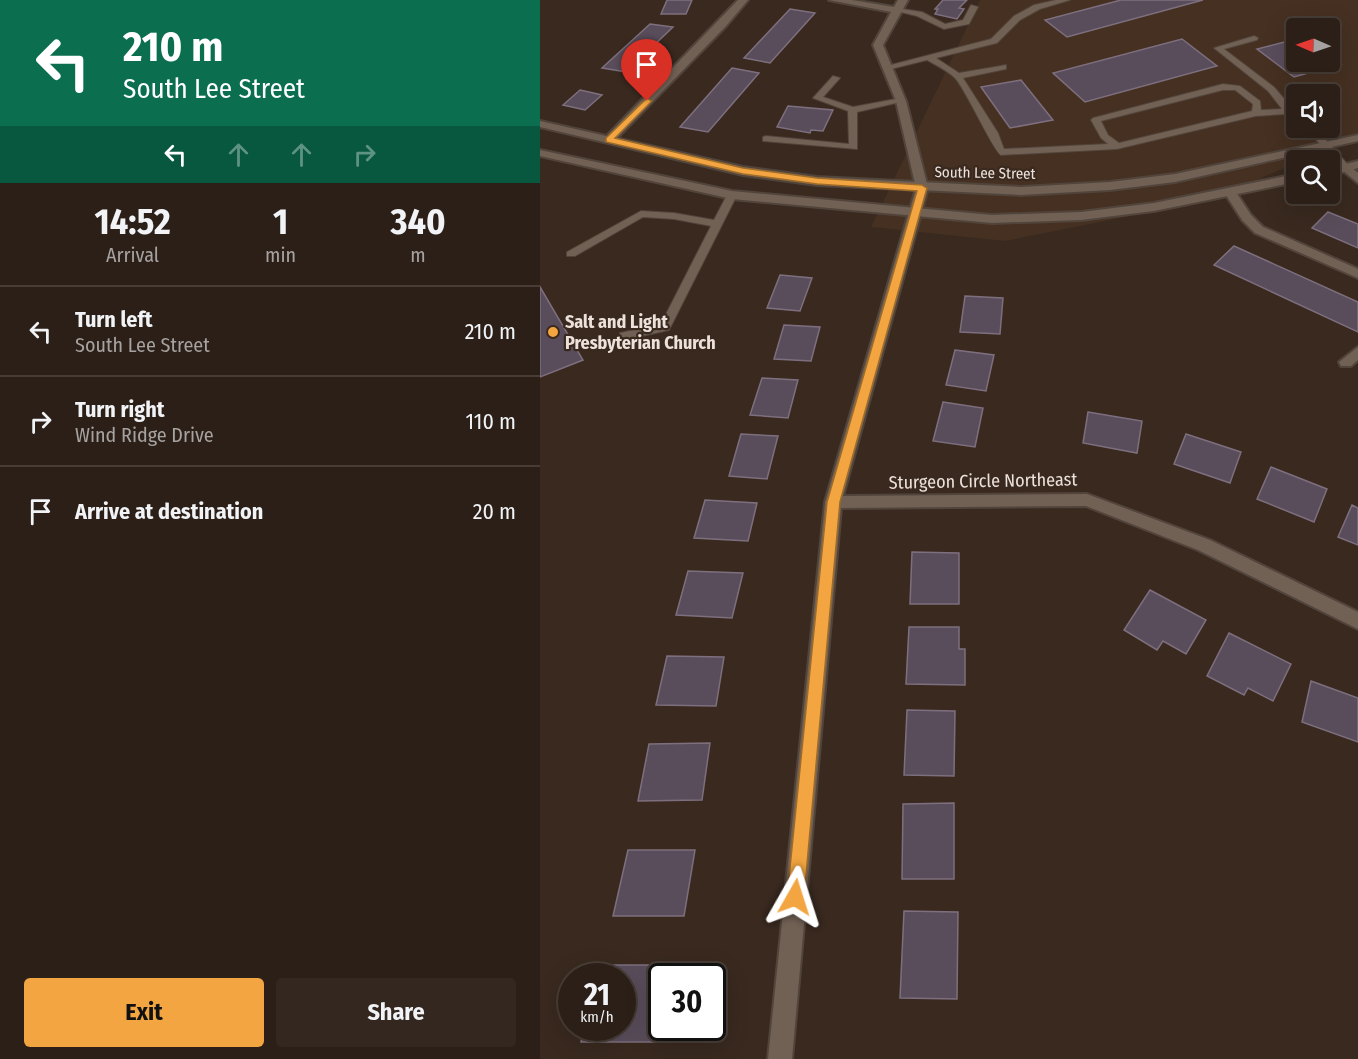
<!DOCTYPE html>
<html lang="en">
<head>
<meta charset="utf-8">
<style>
	:root { --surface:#2b1f17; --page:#332720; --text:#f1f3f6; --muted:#a6a2a1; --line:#473d36; --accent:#f2a540 }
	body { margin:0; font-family:"Fira Sans Condensed",sans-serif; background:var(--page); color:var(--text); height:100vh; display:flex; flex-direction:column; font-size:22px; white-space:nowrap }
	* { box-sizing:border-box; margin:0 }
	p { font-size:20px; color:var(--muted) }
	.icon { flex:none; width:33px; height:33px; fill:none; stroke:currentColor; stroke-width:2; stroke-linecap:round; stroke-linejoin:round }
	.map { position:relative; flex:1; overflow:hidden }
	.side { display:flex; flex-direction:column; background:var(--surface); width:540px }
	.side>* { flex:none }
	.top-card { background:#0b6e4f; color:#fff; overflow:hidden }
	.needle { width:39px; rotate:272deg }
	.controls { position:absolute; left:746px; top:18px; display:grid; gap:12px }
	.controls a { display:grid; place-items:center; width:54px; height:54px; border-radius:6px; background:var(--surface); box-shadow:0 6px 24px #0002,0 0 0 2px var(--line); font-size:30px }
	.speed { position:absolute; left:18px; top:963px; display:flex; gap:12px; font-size:30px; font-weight:700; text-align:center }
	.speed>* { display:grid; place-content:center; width:78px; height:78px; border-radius:50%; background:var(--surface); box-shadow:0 6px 24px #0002,0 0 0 2px var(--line); line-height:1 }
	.speed small { font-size:15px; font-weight:400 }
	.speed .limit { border:3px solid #111; border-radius:9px; background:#fff; color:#111 }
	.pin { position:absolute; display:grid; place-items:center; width:51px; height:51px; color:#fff; margin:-62px -26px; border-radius:50% 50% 50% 0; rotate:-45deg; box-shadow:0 0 6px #0007 }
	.pin .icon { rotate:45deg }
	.me { position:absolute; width:66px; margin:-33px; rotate:6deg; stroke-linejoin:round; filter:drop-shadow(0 0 4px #0008) }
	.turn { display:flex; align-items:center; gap:21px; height:126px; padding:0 24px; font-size:27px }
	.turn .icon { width:78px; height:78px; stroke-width:2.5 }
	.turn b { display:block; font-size:42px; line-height:51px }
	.lanes { display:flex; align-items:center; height:57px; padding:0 24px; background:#0003; justify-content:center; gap:30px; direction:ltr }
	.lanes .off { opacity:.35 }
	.eta { display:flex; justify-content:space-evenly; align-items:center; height:102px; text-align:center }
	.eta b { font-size:36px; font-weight:700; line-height:42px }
	.action { display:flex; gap:12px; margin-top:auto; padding:12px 24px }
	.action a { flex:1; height:69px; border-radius:6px; background:var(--accent); color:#111; font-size:24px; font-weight:700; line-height:69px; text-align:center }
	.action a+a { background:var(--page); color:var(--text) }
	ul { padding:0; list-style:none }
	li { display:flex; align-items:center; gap:18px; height:90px; padding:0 24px; border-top:2px solid var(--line) }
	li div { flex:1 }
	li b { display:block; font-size:22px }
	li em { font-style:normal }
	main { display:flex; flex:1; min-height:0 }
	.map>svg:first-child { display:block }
</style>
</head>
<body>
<main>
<section class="side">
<div class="top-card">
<div class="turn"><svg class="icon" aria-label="left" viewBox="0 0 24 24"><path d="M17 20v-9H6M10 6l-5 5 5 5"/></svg><div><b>210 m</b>South Lee Street</div></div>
<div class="lanes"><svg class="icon" aria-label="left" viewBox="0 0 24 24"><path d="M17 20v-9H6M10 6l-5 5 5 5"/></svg><svg class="icon off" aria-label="ahead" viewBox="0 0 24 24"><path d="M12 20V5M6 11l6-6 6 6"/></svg><svg class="icon off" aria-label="ahead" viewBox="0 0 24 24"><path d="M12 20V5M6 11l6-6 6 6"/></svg><svg class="icon off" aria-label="right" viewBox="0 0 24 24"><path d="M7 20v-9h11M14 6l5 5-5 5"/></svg></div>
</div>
<div class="eta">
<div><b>14:52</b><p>Arrival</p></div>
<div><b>1</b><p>min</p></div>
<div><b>340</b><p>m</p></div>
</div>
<ul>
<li><svg class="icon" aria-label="left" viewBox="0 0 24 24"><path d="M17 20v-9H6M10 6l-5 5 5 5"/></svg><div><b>Turn left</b><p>South Lee Street</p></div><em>210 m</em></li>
<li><svg class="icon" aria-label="right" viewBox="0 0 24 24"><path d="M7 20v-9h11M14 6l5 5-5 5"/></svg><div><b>Turn right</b><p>Wind Ridge Drive</p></div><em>110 m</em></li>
<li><svg class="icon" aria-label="arrive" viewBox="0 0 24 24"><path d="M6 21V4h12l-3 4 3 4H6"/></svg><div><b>Arrive at destination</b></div><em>20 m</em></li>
</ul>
<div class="action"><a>Exit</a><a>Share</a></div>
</section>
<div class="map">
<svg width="818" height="1059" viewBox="0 0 818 1059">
	<rect width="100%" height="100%" fill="#39291f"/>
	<path fill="#453021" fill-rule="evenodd" d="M440,0h378v137l-56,23h-6v3l-86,37 -205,41 -134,-14zM756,28h33v34h-33zM756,94h33v34h-33z"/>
	<g fill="#5a4d5b" stroke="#7e6f7e" stroke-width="1.5">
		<polygon points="127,0 152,0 146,14 121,14"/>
		<polygon points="403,0 427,0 419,8 424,9 417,19 395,14 398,9 395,9"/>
		<polygon points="581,0 663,0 527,37 505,20"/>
		<polygon points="250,9 275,13 230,63 204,58"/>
		<polygon points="110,24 133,27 86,72 62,68"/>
		<polygon points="642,39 677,66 545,102 513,73"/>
		<polygon points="756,39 756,62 789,62 789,56 801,64 754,77 717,49"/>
		<polygon points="192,68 219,73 168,132 140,127"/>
		<polygon points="481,80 513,120 470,128 441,87"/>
		<polygon points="40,90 62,95 45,110 23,105"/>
		<polygon points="248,106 293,110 283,131 271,130 270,133 237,127"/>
		<polygon points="788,212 818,224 818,248 772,228"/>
		<polygon points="694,246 818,302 818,332 674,265"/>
		<polygon points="240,275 272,278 260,311 227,308"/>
		<polygon points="0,287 43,360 0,377"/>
		<polygon points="425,296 463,298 460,334 420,332"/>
		<polygon points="244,325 280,327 271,361 234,359"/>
		<polygon points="415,350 454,355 446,391 406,385"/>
		<polygon points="222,378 258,380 248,418 210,415"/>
		<polygon points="403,402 443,408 435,447 393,441"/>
		<polygon points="548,412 602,421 597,453 543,443"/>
		<polygon points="201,434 238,436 227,479 189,476"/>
		<polygon points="646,434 701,452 690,483 634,464"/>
		<polygon points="731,467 787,489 774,522 717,499"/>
		<polygon points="165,500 217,503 208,541 154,538"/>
		<polygon points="812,505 818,508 818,545 798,537"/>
		<polygon points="372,552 419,553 419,604 370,604"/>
		<polygon points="148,571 203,573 192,618 136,615"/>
		<polygon points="610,590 666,620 646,654 623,641 617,650 584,630"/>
		<polygon points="369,627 419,627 419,649 425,649 425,685 366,684"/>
		<polygon points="689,633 751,664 733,701 708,688 704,695 667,676"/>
		<polygon points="127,656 184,657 176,706 116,705"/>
		<polygon points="771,681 818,698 818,742 762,722"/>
		<polygon points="367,710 415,711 414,776 364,775"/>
		<polygon points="170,743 162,800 98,801 109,744"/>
		<polygon points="414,803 414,879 362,879 363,804"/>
		<polygon points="88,850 155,850 144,916 73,916"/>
		<polygon points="364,911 418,912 417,999 360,998"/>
		<polygon points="57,965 136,965 134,976 122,976 122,1028 126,1028 124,1042 41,1042 44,1028 82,1028 82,976 55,976"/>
	</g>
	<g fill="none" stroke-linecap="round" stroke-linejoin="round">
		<g stroke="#51443b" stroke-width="2">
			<g id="service">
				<path d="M516,0h14l-30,9 -20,11 -23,23 -61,15 23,15 47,-8v4l-43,9 35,55 6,16 104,-5 -7,-6 -10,-18 2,-2 130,-34 17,2 20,15 1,9 21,-1 -14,-18 -54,-43 40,-12 4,2 -1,2 -33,9 50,38 22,26v7l-10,-6 -30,2 -139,33 -116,6c-7,-3 -35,-65 -46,-77 -7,-7 -19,-13 -28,-18l-40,10 -4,-3 108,-28 23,-23 20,-11zM683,90h12l18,14 -1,7 -133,32 -11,-8 -7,-14z"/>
				<polygon points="431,5 438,7 429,24 404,29 377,16 352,10 356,8 382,12 405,24 423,20"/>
				<polygon points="293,76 300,78 283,97 313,107 361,98 365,101 317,112 317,149 223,141 223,137 226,136 309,144 308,111 273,98"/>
				<polygon points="766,128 775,128 809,166 809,170 803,170"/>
				<polygon points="192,192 197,195 129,330 84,340 80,339 80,333 121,324 171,226 134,219 103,217 35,256 27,256 27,252 101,211 134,213 174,220 187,195"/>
			</g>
		</g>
		<g stroke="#51443b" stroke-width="4">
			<g id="minor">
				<polygon points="198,0 208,0 186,26 73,142 65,142 65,138"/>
				<polygon points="289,0 312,0 354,7 358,0 368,0 343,45 366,101 388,188 303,496 547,494 670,540 818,612 818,629 658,550 546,506 301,508 252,1059 228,1059 285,502 376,188 356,101 333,45 351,12"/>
				<polygon points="802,166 810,166 818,173 818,183 802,170"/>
				<polygon points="690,188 694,189 711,215 723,227 818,269 818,278 715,233 702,220 684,192"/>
				<polygon points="818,347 818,360 811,366 801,366 799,362"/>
			</g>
		</g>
		<g stroke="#51443b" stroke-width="4">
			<g id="secondary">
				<polygon points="0,121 203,167 277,177 481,187 570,182 635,174 818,135 818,141 635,182 570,190 481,195 277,185 203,175 0,127"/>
				<polygon points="0,150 192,191 452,215 541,212 614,203 756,174 756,182 614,211 541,220 452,223 192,199 0,156"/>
				<polygon points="818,161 818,168 789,176 789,168"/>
			</g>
		</g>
		<use href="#service" fill="#716054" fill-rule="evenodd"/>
		<use href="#minor" fill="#716054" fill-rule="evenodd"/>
		<use href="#secondary" fill="#716054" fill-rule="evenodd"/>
	</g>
	<polygon fill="#f2a540" stroke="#9d6b2a" stroke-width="1.5" points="107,98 112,101 75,138 203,168 277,178 382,185 387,188 300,502 264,897 262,903 255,906 249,903 247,897 287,502 377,191 277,184 203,174 66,142 66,138"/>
	<circle fill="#f2a540" stroke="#39291f" stroke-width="2" cx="13" cy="332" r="6"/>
	<g text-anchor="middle" stroke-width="4.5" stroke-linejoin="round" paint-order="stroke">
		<g font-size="15" fill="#ece1db" stroke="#39291f">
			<text transform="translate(445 173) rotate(1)" y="5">South Lee Street</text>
		</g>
		<g font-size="18" font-weight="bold" fill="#ece1db" stroke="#39291f" text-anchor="start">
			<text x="25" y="328">Salt and Light<tspan x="25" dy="21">Presbyterian Church</tspan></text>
		</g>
		<g font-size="18" fill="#ece1db" stroke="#39291f">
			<text transform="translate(443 481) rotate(-1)" y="6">Sturgeon Circle Northeast</text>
		</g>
	</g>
</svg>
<div class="controls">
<a><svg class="needle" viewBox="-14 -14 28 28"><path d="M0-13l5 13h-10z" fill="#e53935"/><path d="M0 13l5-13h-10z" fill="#a6a2a1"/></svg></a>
<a><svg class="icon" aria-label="sound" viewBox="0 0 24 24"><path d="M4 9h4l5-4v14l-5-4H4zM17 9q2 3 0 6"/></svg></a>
<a><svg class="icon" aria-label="search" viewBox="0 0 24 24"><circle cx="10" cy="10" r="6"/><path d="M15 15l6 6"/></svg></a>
</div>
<div class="speed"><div>21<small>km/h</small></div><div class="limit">30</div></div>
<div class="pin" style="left:107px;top:101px;background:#d93025"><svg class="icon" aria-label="arrive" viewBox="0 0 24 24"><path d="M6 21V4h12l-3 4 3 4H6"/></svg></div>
<svg class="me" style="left:255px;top:897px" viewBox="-20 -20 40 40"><path d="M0-17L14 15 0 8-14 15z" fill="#f2a540" stroke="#fff" stroke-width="4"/></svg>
</div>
</main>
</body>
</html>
